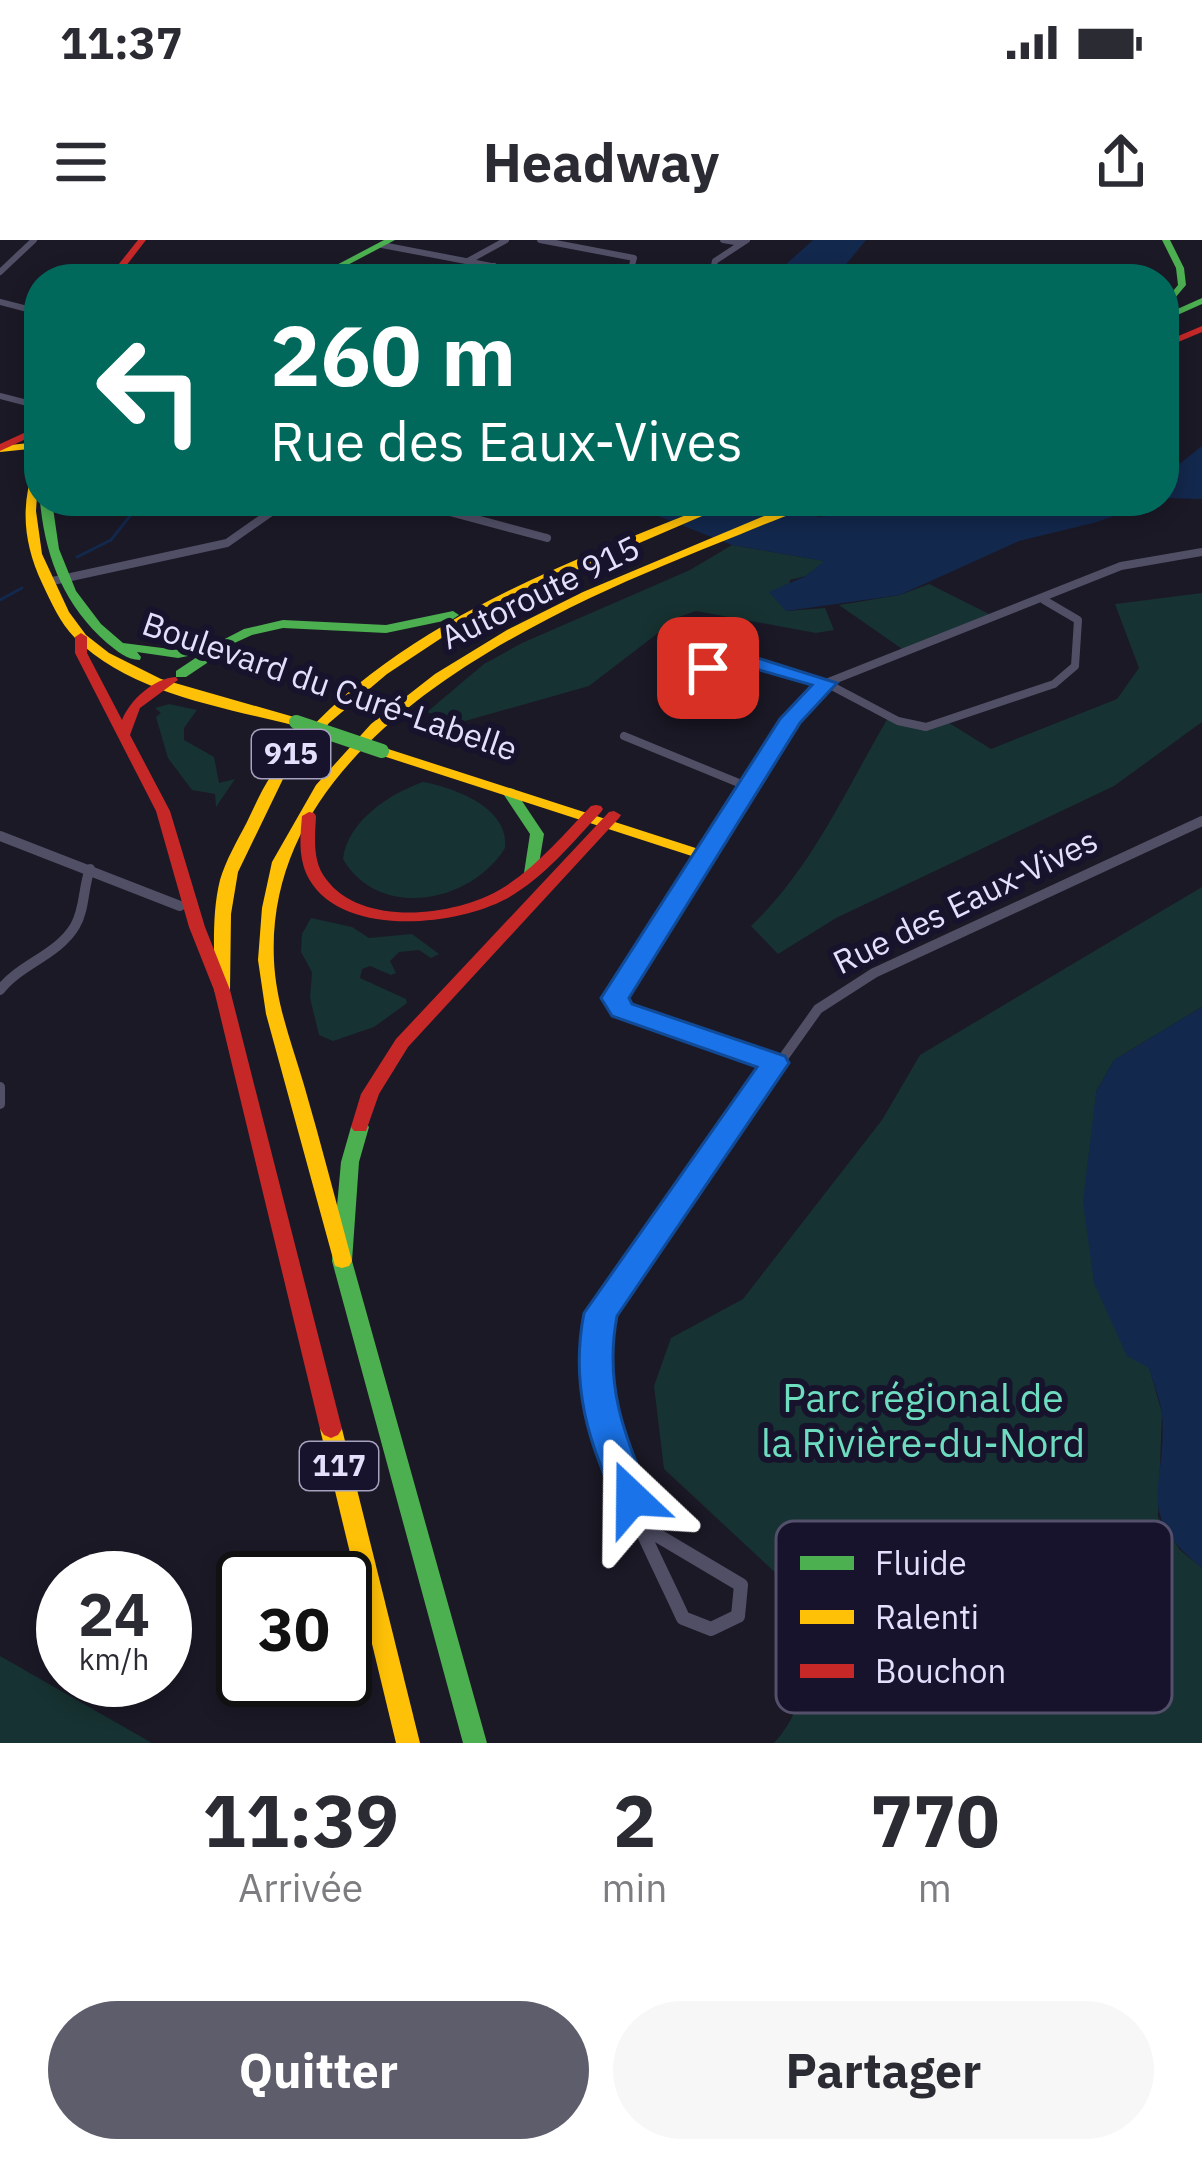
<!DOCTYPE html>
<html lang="fr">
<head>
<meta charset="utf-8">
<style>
	:root { --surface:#fff; --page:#f7f7f7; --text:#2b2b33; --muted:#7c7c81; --accent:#5e5d6c }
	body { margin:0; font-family:"IBM Plex Sans",sans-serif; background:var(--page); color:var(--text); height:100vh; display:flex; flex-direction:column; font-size:45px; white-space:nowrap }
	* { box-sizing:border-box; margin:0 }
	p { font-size:39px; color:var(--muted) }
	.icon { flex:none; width:66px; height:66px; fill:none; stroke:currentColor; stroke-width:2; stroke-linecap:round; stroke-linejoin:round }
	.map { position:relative; height:1503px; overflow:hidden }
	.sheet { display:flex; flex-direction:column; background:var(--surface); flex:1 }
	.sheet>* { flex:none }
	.banner { position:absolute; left:24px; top:24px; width:1155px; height:252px; border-radius:48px; box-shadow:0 6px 18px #0003; background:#00695c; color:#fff; overflow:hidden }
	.speed { position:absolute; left:36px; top:1311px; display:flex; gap:24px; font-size:60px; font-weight:700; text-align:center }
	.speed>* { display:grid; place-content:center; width:156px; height:156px; border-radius:50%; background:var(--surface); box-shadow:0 6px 18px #0003; line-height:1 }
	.speed small { font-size:30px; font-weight:400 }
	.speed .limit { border:6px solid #111; border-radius:18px; background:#fff; color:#111 }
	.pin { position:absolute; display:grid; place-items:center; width:102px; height:102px; color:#fff; margin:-51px; border-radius:24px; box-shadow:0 6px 18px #0006 }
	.me { position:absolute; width:132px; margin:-66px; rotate:337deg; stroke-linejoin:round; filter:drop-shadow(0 0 9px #0008) }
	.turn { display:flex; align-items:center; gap:42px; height:252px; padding:0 48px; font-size:54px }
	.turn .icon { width:156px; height:156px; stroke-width:2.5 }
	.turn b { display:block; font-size:84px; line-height:102px }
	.eta { display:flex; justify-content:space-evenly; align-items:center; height:204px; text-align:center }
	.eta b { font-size:72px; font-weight:700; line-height:84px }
	.primary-button { display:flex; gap:24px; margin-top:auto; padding:24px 48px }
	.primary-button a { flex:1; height:138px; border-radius:72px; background:var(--accent); color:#fff; font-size:48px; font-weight:700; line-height:138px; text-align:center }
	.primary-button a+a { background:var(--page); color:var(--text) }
	.status { display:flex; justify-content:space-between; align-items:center; height:84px; padding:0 60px; background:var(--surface); direction:ltr }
	.status svg { height:33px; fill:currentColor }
	header { display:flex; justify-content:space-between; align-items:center; height:156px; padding:0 48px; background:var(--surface); font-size:54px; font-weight:700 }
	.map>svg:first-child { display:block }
</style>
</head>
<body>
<div class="status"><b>11:37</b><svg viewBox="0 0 49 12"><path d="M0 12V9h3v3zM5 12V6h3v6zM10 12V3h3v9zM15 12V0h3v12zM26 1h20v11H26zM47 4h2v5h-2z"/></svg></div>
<header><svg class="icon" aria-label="menu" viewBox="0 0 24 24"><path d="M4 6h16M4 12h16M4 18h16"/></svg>Headway<svg class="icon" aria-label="share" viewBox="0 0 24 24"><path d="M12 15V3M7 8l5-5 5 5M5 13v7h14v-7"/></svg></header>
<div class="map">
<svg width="1202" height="1503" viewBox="0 0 1202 1503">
	<rect width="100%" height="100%" fill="#1b1926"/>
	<g fill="#173232">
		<polygon points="732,305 825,321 806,336 790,340 786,371 825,368 834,390 816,393 696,371 679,377 589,446 458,483 427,472 484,424 522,403 690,330"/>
		<polygon points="929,344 997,378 905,411 839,365 900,355"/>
		<path d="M1202,353v129l-88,64 -278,132 -58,36 -27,-28c62,-59 95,-137 138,-210l37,12 20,-7 45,28 126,-50 22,-31 -24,-64z"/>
		<polygon points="169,464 197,470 184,488 184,500 214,517 219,543 235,539 216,567 215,554 192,550 168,518 156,477 161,473 155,468"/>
		<path d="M423,542c33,6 86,26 82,66 -34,55 -126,73 -162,11 4,-38 48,-66 80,-77z"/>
		<path d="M1202,647v120l-88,53 -18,32 31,263 22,12 13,46 -4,104 22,33 22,18v175h-428c37,-39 31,-90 33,-141l-143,-133 -10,-83 17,-48 72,-39 139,-179 38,-65z"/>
		<polygon points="311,678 352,687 369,698 412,694 439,714 431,718 419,710 399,712 390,721 396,733 391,735 370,726 362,729 360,738 406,759 407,763 374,787 333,801 319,795 310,758 312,732 301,712 302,694"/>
		<polygon points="0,1416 152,1503 0,1503"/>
	</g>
	<g fill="#13284d">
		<polygon points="813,0 866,0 834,39 779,39 782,28"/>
		<polygon points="1202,206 1202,259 1164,258 1164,236"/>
		<polygon points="620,261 751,261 820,277 927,261 1156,261 1097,282 1019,301 900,355 786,371 769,352 806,336 824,321 732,305"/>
		<path d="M1202,767v561c-71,-57 -34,-81 -40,-154 -2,-15 -9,-32 -13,-46l-22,-12 -33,-73 -11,-81 13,-110 18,-32z"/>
	</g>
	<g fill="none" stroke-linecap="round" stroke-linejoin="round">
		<g stroke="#13284d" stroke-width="3">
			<polyline points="77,317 111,300 142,261"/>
			<polyline points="0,360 22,348"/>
		</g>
		<g stroke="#504f66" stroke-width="6">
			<polyline points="540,0 634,18 631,29 614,39"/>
			<polyline points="723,0 741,3"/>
			<polyline points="382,5 560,39"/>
			<polyline points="468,21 506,0"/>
			<polyline points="0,32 34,0"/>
			<polyline points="470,39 494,26"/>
			<polyline points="711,39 715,21 747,0"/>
			<polyline points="0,62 39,72"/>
			<polyline points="0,156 39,166"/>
		</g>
		<g stroke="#504f66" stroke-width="8">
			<polyline points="409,261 547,298"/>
			<polyline points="48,342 227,303 287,261"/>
			<polygon points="711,416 729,415 742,422 735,431 717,432 705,425"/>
			<polyline points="735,417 826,443 898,481 926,487 1054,444 1075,426 1078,380 1044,360"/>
			<polyline points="624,496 751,548"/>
			<polyline points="742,556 791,479 826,443 1121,326 1202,312"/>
		</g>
		<g stroke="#504f66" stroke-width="10">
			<polyline points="744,553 615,758 622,770 775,823"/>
			<polyline points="0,596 180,666"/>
			<path d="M0,750c20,-26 58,-35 75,-64 10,-17 8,-39 15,-57"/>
			<polyline points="0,847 0,864"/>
			<polyline points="677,967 818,769 874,733 1202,581"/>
		</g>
		<path stroke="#504f66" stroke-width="14" d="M645,1288l96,57 -3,31 -27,13 -28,-11c-32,-72 -122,-231 -80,-307 21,-38 51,-72 76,-107"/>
		<g fill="#4caf50" fill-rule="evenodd">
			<polygon points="384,0 395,0 321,39 310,39"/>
			<polygon points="1162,0 1170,0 1184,28 1186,45 1164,71 1164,62 1178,45 1176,28"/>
			<polygon points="1202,58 1202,64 1164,81 1164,75"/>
			<path d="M40,261h12l7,48 17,42 25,33 22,19 55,7 37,-6 29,-15 39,-9 103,5 67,-14 6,4 -6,4 -67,14 -103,-5 -31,7 -33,15v5l-33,22h-10v-6l27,-18 -25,5 -41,-6 4,5 -1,3c-13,0 -23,-9 -33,-17 -43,-38 -62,-86 -67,-142z"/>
			<polygon points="509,548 514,549 544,594 537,636 527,636 524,633 530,594 502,552"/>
			<polygon points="360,881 366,883 369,887 359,922 352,1021 487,1503 463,1503 332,1021 341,922 351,887 354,883"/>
		</g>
		<g fill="#ffc107" fill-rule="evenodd">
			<polygon points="39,202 39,208 0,212 0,206"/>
			<path d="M39,224l-3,47 6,43 27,58 17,23 23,18 52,26 140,40v6l-5,1c-73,-19 -165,-32 -221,-88 -15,-15 -24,-36 -33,-55 -18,-39 -22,-75 -8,-116z"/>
			<path d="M721,261h16l-214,92 -71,38 -65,43 -58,49 -46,56 -45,93 -7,42 -1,76 -8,5 -6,-1 -2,-4c1,-36 -3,-74 6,-110 6,-20 17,-39 27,-58 8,-16 15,-34 26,-49 107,-145 287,-207 448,-272z"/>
			<path d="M800,261h16c-22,14 -51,22 -75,33 -51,20 -102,41 -151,64 -144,69 -325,181 -316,363 2,43 18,83 30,124 17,58 32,117 48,176l-3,5 -7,2 -7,-2 -69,-252 -8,-54 4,-52 10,-46 44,-77 55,-61 64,-50 72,-44 76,-38z"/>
			<polygon points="382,507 711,613 714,616 711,619 701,619 377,514 375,511"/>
			<polygon points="331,1180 338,1183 342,1189 420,1503 396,1503 320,1189 324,1183"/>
		</g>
		<g fill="#c62828" fill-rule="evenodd">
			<polygon points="138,0 146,0 116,39 107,39"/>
			<polygon points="1202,86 1202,92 1164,108 1164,102"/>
			<polygon points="39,186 39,193 0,211 0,204"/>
			<path d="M81,393l6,4v16l35,67c8,-20 32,-42 54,-43l2,3 -38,28 -10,27 40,76 35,116 25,63 112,439 -4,6 -7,3 -7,-3 -4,-6 -106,-439 -25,-63 -33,-116 -81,-158v-16z"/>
			<path d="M596,565l5,1 2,3 -2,3c-29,31 -57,66 -95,87 -51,27 -163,39 -197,-20 -11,-20 -9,-41 -7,-63l7,-4 5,1 2,3c-1,22 -4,45 10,63 36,49 130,37 175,10 35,-21 62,-54 90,-83z"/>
			<polygon points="614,571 621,575 619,578 408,807 379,854 366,891 354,891 351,887 361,854 396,799 609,572"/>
		</g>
		<polyline stroke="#4caf50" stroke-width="14" points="296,482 382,511"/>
	</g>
	<path fill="#1a73e8" stroke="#114b97" stroke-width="3" d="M729,409l108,34 -37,40 -171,275 3,6 153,52 4,7 -172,253c-13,68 7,120 34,182l-6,11 -13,4 -12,-4c-32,-64 -50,-125 -36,-196l173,-246 -145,-51 -11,-18 179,-279 32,-34 -84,-24 -10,2 -3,9h-15v-18z"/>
	<g text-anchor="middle" stroke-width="12" stroke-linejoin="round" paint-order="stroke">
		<g fill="#17132c" stroke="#a6a2be" stroke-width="3">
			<rect x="252" y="490" width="78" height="48" rx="9"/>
			<rect x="300" y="1202" width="78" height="48" rx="9"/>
		</g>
		<g font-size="30" font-weight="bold" fill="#e3dffd">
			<text x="291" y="524">915</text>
			<text x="339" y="1236">117</text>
		</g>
		<g font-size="33" fill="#e3dffd" stroke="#17132c">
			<text transform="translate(540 352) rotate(-26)" y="12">Autoroute 915</text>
			<text transform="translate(330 446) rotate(19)" y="12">Boulevard du Curé-Labelle</text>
			<text transform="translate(965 661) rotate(-26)" y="12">Rue des Eaux-Vives</text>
		</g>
		<g font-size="39" fill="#6ddcbf" stroke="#17132c">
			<text x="923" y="1172">Parc régional de<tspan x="923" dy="45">la Rivière-du-Nord</tspan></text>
		</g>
	</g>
	<rect x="776" y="1281" width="396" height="192" rx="18" fill="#17132c" stroke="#54506b" stroke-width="3"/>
	<rect x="800" y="1316" width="54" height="14" fill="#4caf50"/>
	<rect x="800" y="1370" width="54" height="14" fill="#ffc107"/>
	<rect x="800" y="1424" width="54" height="14" fill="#c62828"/>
	<g font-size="33" fill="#e3dffd">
		<text x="875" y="1335">Fluide</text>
		<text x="875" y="1389">Ralenti</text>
		<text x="875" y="1443">Bouchon</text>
	</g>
</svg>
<div class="speed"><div>24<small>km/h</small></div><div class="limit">30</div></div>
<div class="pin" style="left:708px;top:428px;background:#d93025"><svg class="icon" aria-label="arrive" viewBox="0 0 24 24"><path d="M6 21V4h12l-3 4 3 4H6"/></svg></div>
<svg class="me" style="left:632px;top:1258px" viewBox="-20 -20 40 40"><path d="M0-17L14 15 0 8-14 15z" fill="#1a73e8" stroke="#fff" stroke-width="4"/></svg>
<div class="banner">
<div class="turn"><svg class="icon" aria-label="left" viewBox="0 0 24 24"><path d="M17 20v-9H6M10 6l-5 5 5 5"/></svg><div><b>260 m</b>Rue des Eaux-Vives</div></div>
</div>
</div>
<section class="sheet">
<div class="eta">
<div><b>11:39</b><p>Arrivée</p></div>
<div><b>2</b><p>min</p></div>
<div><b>770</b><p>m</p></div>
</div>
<div class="primary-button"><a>Quitter</a><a>Partager</a></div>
</section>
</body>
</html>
